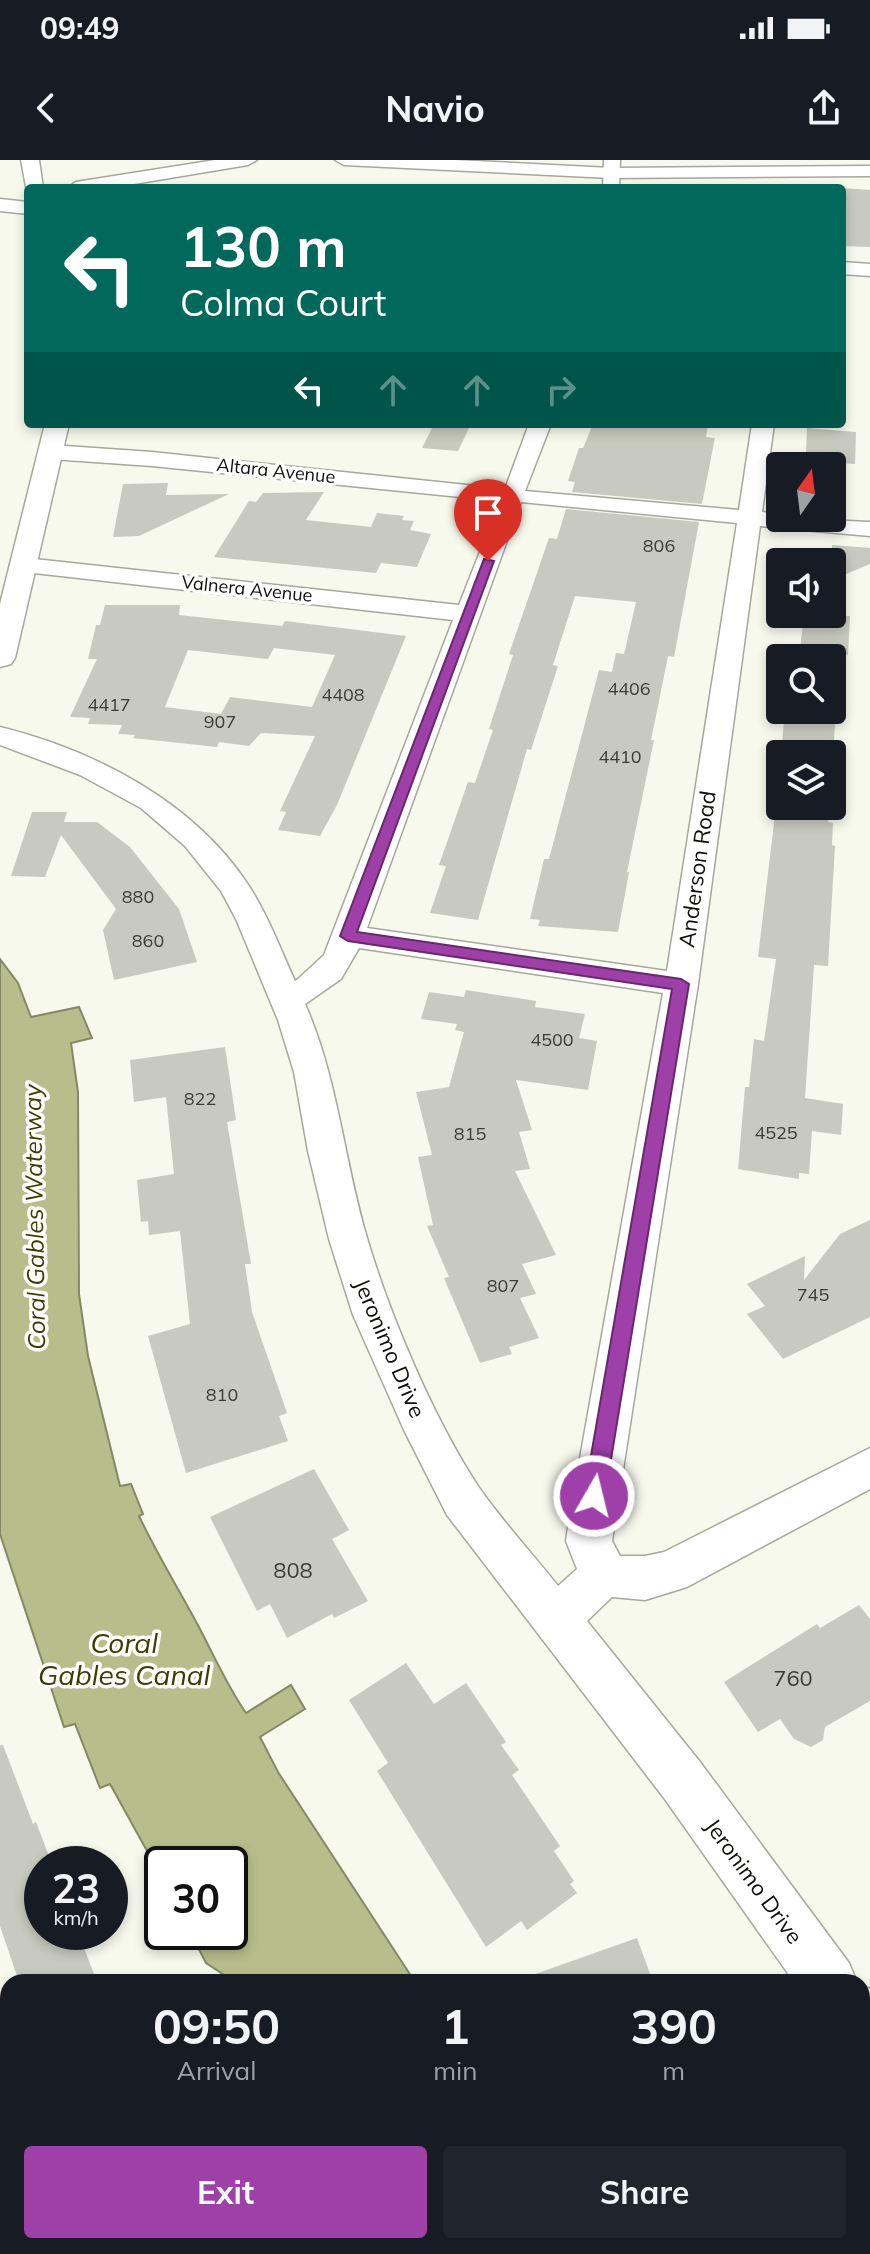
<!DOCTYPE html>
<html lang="en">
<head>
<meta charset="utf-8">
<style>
	:root { --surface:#171b24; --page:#20242c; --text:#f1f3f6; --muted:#9ea1a6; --accent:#9f3fa8 }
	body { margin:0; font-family:Mulish,sans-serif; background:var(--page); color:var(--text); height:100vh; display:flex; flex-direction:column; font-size:30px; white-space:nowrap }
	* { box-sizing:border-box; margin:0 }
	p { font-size:26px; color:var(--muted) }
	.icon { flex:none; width:44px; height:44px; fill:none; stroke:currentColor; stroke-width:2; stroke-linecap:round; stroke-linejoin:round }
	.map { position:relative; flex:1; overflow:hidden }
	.side { position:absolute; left:0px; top:1814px; width:870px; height:280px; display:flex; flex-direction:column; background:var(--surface); border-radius:24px 24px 0 0; box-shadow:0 4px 12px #0003 }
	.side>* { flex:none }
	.banner { position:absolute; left:24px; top:24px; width:822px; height:244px; border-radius:8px; box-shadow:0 4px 12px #0003; background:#00695c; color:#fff; overflow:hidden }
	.needle { width:52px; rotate:14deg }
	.fabs { position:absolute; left:766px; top:292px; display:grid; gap:16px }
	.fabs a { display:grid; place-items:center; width:80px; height:80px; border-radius:8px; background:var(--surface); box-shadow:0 4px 12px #0003; font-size:40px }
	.speed { position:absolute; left:24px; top:1686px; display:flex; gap:16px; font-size:40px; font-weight:700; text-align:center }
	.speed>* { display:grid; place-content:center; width:104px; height:104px; border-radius:50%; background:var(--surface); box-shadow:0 4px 12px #0003; line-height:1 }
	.speed small { font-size:20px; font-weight:400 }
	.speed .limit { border:4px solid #111; border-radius:12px; background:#fff; color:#111 }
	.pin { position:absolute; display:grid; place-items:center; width:68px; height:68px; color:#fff; margin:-82px -34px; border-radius:50% 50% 50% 0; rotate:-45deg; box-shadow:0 0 8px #0007 }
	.pin .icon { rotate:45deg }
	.me { position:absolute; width:88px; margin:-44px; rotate:8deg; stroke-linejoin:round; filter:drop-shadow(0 0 6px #0008) }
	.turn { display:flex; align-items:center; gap:28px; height:168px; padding:0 24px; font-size:36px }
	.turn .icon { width:104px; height:104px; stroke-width:2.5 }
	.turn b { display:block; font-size:56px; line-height:68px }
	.lanes { display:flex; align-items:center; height:76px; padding:0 24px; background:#0003; justify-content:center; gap:40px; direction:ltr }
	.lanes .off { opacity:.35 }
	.eta { display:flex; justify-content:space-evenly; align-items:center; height:136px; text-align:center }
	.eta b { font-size:48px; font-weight:700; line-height:56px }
	.button { display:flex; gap:16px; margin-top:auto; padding:16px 24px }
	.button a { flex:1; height:92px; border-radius:8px; background:var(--accent); color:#fff; font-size:32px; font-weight:700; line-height:92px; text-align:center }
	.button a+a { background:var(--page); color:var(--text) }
	.status { display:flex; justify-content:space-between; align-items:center; height:56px; padding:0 40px; background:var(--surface); direction:ltr }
	.status svg { height:22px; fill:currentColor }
	header { display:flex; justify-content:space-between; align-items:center; height:104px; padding:0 24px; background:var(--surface); font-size:36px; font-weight:700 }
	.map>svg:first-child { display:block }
</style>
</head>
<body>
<div class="status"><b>09:49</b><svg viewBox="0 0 49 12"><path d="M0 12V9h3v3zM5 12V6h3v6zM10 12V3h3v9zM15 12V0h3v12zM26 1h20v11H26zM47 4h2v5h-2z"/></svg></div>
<header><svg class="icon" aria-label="back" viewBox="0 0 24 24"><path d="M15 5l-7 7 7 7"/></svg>Navio<svg class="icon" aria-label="share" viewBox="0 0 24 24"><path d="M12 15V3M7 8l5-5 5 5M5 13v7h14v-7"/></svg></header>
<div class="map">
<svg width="870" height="2094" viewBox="0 0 870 2094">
	<rect width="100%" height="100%" fill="#f7f9ed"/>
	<g fill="#b7be8c" stroke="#848965" stroke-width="2">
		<path d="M0,799l18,24 13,34 48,-10 13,31 -21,5 7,49 1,202 9,62 32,130 11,-2 12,30 -4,2c19,40 42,77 62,115 15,29 27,56 45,82l45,-28 14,24 -45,28 18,35 137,210h-180l-29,-19 -16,-31h40v-68h-68v14l-52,-94 -10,4 -25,-64 -11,3 -64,-193z"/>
		<polygon points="331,2086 521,2086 524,2094 333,2094"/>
	</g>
	<g fill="#c8cabf" fill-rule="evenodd">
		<polygon points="842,28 870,30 870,87 842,86"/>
		<polygon points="434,264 471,264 458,291 422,288"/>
		<polygon points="593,264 708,264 706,277 715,278 702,344 572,332 575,322 568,321 579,288 583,288"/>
		<polygon points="807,268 856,272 855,304 814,301 815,295 806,294"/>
		<polygon points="168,323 166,335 229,334 139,376 113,377 123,324"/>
		<polygon points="324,332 306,360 371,367 377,353 404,356 402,360 414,361 410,370 431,374 417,407 381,403 376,413 214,397 249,341 256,342 263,333"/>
		<polygon points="566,349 699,362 674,497 668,496 658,546 651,580 654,580 627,712 629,712 618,772 538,766 540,760 530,759 544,699 549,699 599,510 612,512 616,493 624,494 636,442 575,436 553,505 558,506 531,590 527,589 478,760 430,753 446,706 439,705 468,622 475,623 493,570 489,569 513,495 509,494 549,378 557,379"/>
		<polygon points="832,385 870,388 870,404 832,420"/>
		<path d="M105,445h75l-1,10 103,11 3,-5 121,15 -69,169 -17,31 -42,-6 8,-18 -6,-1 35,-75 -54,-3 -12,13 -30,-4 -2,5 -84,-9 2,-3 -17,-1 4,-9 -34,-1 2,-6 -20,-1 27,-58h-9l8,-34h4zM274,488l61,7 -23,52 -82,-10 -9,17 -56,-7 23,-57 80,9z"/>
		<polygon points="804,454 850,456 848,495 800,490"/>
		<polygon points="785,550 836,550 834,580 830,580 830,587 782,582"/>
		<polygon points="776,646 830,646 828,662 833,663 832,685 835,686 828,806 814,805 805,938 843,944 841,975 812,971 809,1014 799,1013 799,1019 738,1009 745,927 749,927 754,879 764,881 776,799 758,797"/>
		<polygon points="32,652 67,652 64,662 97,662 130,687 179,749 197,802 114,820 103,770 116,749 61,675 45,717 11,716"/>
		<polygon points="466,830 536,841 535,847 585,854 579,878 597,881 588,930 516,920 532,970 519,972 530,1009 515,1011 556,1095 522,1104 536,1134 520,1138 539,1178 509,1187 512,1194 480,1203 444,1118 449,1117 427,1066 433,1065 418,997 432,995 416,932 449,927 464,872 455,870 457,864 421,859 429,832 464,837"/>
		<polygon points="225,887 236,960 227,962 251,1104 245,1104 252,1152 287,1253 279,1256 288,1281 186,1313 148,1176 190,1164 180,1071 149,1075 148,1061 141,1062 137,1020 174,1014 166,937 134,942 130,900"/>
		<polygon points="870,1060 870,1157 783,1199 747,1154 765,1146 747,1124 805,1096 804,1120 840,1074"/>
		<polygon points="314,1309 349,1370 332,1379 368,1441 334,1458 332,1454 287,1478 270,1444 257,1451 210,1357"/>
		<polygon points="859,1445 870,1459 870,1541 825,1567 823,1580 811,1587 794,1579 780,1559 758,1572 724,1522 817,1464 820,1468"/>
		<polygon points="406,1503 434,1544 466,1523 506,1582 501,1585 519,1610 512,1615 560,1686 554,1691 574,1721 570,1724 577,1733 527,1770 521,1761 486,1787 377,1611 388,1603 349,1540"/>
		<polygon points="0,1585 3,1585 33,1664 36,1662 52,1704 42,1704 42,1772 78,1772 97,1822 19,1822 0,1766"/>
		<polygon points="637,1778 653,1822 525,1822 524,1818"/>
	</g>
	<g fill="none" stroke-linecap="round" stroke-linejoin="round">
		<g stroke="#a6a89c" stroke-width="3">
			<g id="minor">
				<polygon points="604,0 620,0 619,28 603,28"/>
				<path d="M529,264h22l-26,67 214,19 13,-86h22l-12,88 18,2v4l90,4v14l-110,-10 -62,458 -86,557 8,15h25l19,-4 206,-104v41l-183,98 -42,13 -33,-3 -25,24 113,141 149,201 8,19h-63l-130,-184 -217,-283 -43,-85 -51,-115 -24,-76 -21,-88 -14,-79 -16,-52 -42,-101 -15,-28 -36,-45 -44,-38 -61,-33 -80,-30v-18c94,23 192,74 247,156 20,30 33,65 48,98l3,-2 26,-24 129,-335 -428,-48 -9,-2 -3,-5 3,-5 9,-2 434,47 41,-104 -348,-35 -101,-7 -11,-7 11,-7 101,7 353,37zM521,342l216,21 -70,448 -300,-43zM359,788l304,45 -94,527 -3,21 11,28 -19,17c-26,-33 -56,-65 -80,-100 -44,-67 -88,-170 -111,-248 -23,-77 -29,-160 -62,-234l36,-25z"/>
				<polygon points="862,1825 870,1829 870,1887 862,1883"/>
			</g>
		</g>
		<g stroke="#a6a89c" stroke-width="3">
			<g id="tertiary">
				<polygon points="21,0 39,0 43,28 28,28 27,32"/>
				<polygon points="215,0 257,0 248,5 110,28 67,28 76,22"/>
				<polygon points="335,0 455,0 611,8 870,6 870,16 611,18 344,5"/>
				<polygon points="45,264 69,264 15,498 11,504 0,507 0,444"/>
			</g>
		</g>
		<g stroke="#a6a89c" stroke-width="3">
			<g id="primary">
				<polygon points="0,39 28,42 28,54 0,51"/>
				<polygon points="842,102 870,104 870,116 842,114"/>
			</g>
		</g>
		<use href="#minor" fill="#fff" fill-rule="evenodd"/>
		<use href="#tertiary" fill="#fff" fill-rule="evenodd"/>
		<use href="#primary" fill="#fff" fill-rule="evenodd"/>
	</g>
	<polygon fill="#9f3fa8" stroke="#67296d" stroke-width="2" points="484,399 494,401 357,772 681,819 689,824 605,1336 602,1342 594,1345 587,1342 584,1336 672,829 348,781 340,776"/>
	<g text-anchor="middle" stroke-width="7" stroke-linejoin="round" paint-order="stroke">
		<g font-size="18" fill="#0c0d09" stroke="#fff">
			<text transform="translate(276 311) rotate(6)" y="6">Altara Avenue</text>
			<text transform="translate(247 429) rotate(6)" y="6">Valnera Avenue</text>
		</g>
		<g font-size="18" fill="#3b3c36">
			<text x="659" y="392">806</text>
			<text x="629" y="535">4406</text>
			<text x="343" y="541">4408</text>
			<text x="109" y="551">4417</text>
			<text x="220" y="568">907</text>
			<text x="620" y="603">4410</text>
			<text x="138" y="743">880</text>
			<text x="148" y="787">860</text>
			<text x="552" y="886">4500</text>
			<text x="200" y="945">822</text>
			<text x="776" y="979">4525</text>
			<text x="470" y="980">815</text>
			<text x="503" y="1132">807</text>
			<text x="813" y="1141">745</text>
			<text x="222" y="1241">810</text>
		</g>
		<g font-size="22" fill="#0c0d09" stroke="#fff">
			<text transform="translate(697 709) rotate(-82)" y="8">Anderson Road</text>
			<text transform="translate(390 1188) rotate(67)" y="8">Jeronimo Drive</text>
			<text transform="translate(754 1721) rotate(54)" y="8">Jeronimo Drive</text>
		</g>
		<g font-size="22" fill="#3b3c36">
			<text x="293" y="1418">808</text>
			<text x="793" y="1526">760</text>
		</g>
		<g font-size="24" font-style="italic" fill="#3a3e00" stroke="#fff">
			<text transform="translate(35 1057) rotate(-91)" y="8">Coral Gables Waterway</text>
		</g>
		<g font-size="28" font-style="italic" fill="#3a3e00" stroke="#fff">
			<text x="124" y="1493">Coral<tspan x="124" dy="32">Gables Canal</tspan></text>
		</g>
	</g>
</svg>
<div class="fabs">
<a><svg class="needle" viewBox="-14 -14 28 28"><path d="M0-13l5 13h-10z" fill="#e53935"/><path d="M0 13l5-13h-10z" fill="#9ea1a6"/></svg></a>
<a><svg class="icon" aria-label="sound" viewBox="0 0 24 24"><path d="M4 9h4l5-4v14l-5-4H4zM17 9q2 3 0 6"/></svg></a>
<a><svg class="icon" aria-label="search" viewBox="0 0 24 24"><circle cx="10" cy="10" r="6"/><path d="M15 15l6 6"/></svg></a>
<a><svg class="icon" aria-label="layers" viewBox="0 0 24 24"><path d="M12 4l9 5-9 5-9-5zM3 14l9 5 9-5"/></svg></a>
</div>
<div class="speed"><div>23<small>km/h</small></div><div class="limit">30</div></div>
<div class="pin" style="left:488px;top:401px;background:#d93025"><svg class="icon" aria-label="arrive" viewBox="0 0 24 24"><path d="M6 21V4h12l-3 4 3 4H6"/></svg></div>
<svg class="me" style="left:594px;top:1336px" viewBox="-20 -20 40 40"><circle r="17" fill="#9f3fa8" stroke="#fff" stroke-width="3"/><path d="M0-11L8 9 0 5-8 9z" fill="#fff"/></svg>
<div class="banner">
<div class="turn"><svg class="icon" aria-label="left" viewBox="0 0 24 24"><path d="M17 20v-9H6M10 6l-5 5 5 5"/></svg><div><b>130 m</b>Colma Court</div></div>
<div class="lanes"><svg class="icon" aria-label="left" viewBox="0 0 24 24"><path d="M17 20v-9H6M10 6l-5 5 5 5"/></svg><svg class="icon off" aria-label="ahead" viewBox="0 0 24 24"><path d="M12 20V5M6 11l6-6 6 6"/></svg><svg class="icon off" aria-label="ahead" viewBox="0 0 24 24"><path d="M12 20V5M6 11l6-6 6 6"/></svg><svg class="icon off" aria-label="right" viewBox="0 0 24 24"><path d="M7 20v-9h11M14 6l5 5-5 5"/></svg></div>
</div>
<section class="side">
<div class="eta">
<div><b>09:50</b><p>Arrival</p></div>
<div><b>1</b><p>min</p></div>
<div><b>390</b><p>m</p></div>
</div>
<div class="button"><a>Exit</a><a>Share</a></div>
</section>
</div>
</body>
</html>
